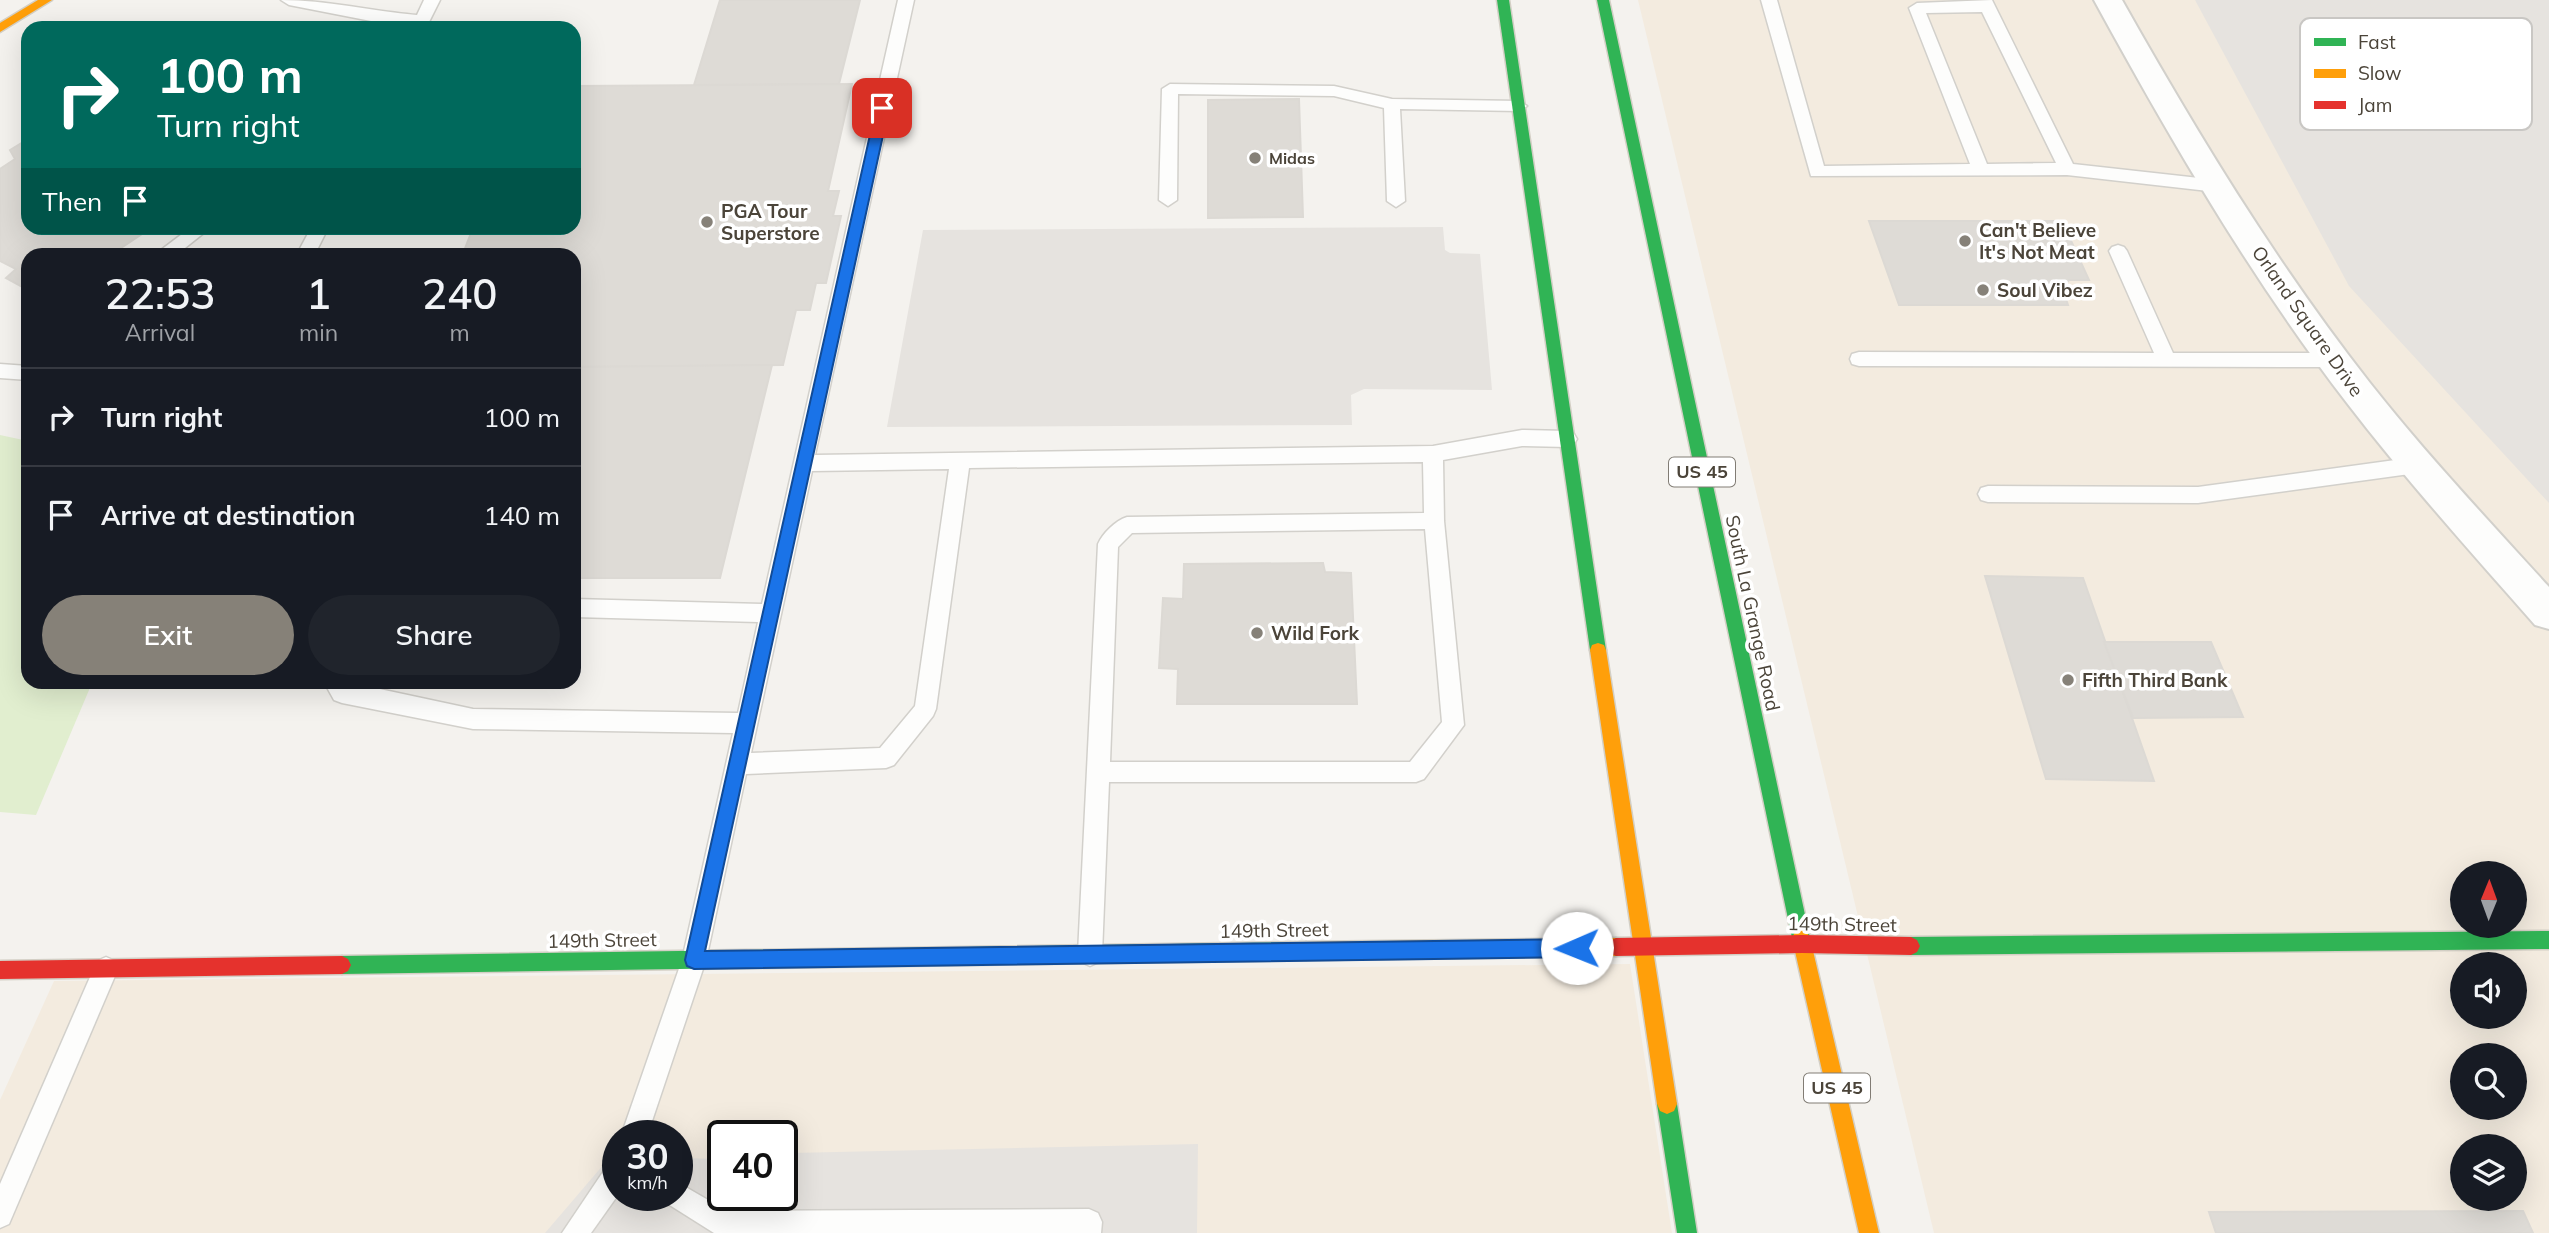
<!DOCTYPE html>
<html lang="en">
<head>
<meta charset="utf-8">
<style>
	:root { --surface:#171b24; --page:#20242c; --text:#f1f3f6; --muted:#9ea1a6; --line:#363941; --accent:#868178 }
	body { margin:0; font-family:Mulish,sans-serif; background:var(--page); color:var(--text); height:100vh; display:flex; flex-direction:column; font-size:26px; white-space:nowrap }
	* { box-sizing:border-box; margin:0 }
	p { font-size:23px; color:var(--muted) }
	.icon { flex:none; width:38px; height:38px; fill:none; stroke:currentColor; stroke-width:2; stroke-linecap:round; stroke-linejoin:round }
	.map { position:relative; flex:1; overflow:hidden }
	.side { position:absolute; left:21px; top:248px; width:560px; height:441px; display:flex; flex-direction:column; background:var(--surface); border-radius:21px; box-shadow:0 7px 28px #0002 }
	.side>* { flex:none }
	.banner { position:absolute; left:21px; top:21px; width:560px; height:214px; border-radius:21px; box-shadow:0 7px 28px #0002; background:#00695c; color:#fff; overflow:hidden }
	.needle { width:46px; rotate:1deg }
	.buttons { position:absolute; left:2450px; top:861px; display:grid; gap:14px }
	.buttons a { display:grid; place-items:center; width:77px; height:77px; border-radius:50%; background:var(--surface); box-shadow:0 7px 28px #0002; font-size:35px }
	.speed { position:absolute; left:602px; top:1120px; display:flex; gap:14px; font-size:35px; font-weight:700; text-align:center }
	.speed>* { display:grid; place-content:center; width:91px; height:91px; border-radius:50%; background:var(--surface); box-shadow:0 7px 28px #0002; line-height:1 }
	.speed small { font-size:18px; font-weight:400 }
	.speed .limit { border:4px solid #111; border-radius:10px; background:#fff; color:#111 }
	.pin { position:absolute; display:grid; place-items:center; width:60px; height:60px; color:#fff; margin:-30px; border-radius:14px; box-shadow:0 4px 10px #0006 }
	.me { position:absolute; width:77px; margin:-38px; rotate:269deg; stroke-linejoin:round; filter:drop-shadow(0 0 5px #0008) }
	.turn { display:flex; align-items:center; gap:24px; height:147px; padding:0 21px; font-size:32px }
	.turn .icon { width:91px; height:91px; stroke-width:2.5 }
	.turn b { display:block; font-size:49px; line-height:60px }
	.then { display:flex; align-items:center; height:66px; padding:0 21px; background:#0003; gap:14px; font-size:26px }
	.eta { display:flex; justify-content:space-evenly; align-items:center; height:119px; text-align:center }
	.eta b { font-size:42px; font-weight:600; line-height:49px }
	.button { display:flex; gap:14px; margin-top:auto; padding:14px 21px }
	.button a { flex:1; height:80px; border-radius:42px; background:var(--accent); color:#fff; font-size:28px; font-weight:600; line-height:80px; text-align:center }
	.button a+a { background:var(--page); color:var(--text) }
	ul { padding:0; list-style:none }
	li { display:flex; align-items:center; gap:21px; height:98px; padding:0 21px; border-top:2px solid var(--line) }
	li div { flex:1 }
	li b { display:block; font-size:26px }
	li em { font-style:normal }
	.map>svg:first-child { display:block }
</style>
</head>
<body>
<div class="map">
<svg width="2549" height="1233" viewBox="0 0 2549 1233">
	<rect width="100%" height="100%" fill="#f4f2ee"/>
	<g fill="#f3ebdf" fill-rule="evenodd">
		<path d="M1638,0h911v1233h-615zM2462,873h53v53h-53zM2462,964h53v53h-53zM2462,1055h53v53h-53zM2462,1146h53v53h-53z"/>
		<path d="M1630,964l42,269h-1672v-133l54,-119zM618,1136h59v59h-59zM723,1136h59v59h-59z"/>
	</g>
	<polygon fill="#e1eecf" points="0,435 28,441 28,682 92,683 36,815 0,812"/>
	<g fill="#e6e3df">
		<polygon points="2195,0 2549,0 2549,503 2349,286"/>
		<polygon points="1443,227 1445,250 1450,253 1480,254 1492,390 1364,389 1351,395 1352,425 887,427 923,230"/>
		<polygon points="1198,1144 1197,1233 545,1233 610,1157 618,1157 618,1195 677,1195 677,1158 723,1159 723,1195 744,1195 749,1203 770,1210 783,1196 791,1153"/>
	</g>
	<g fill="#dedbd6" stroke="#dcd9d4" stroke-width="2">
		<polygon points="720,0 860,0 839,84 694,85"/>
		<polygon points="852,84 828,191 839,191 833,216 841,216 826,283 816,283 810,310 796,310 783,365 574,367 574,256 462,256 473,228 574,228 574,86"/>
		<polygon points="1299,99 1303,217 1208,218 1208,100"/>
		<polygon points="28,139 28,228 151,228 109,256 28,256 28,290 6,278 16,269 0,261 0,169 15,159 10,150"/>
		<polygon points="1869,221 2062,221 2089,280 2069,280 2062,287 2068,305 1899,305"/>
		<polygon points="772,365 720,578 574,578 574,449 579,433 574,433 574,367"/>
		<polygon points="1323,563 1325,572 1351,573 1357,704 1177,704 1178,669 1159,668 1163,598 1183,599 1184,564"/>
		<polygon points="1985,576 2083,578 2154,781 2046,779"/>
		<polygon points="2104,642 2211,642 2243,717 2133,718"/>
		<polygon points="2523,1211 2533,1233 2216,1233 2209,1212"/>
	</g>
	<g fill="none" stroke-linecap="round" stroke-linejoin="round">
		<g stroke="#d2d0cb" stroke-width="3">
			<g id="lane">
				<path d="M281,0c46,0 90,11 136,15l7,-15h16l-14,28h-16l2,-4 -41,-3 -82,-16z"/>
				<path d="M898,0h16l-99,455 618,-9 89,-16 45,1 7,3 3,5 -3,5 -7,3 -45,-1 -79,14 1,61 20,204 -40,54 -8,3h-307l-7,172 -3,8 -9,4 -9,-4 -3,-8 20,-410c5,-11 17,-23 29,-27l297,-4 -1,-51 -454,6 -33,241 -3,7 -39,49 -8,3 -140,6 -40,186 -59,176h-26l61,-176 51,-227 -260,-4 -131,-26 -8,-3 -10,-18h23l126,27 265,4 20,-91 -184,-5v-18l188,5zM949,469l-34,237 -35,42 -129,5 61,-282zM1425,529l17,193 -32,40h-300l8,-215 14,-14z"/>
				<path d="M1761,0h16l47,166 146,-2 -61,-156 8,-5 75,-3 81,164 144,16 8,6 -8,6 -150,-17 -256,1zM1982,12l74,151 -69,1 -61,-151z"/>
				<polygon points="1170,84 1334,86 1392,99 1519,101 1527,106 1519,111 1400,109 1405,201 1396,207 1387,201 1384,108 1334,96 1178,94 1177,200 1168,206 1159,200 1162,89"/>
				<polygon points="190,228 210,228 175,256 153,256"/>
				<polygon points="311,228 328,228 314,256 296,256"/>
				<polygon points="2118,245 2124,247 2127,251 2173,353 2333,353 2340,355 2342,360 2340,365 2333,367 1859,366 1852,364 1850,359 1852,354 1859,352 2154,353 2109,251 2112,247"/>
				<polygon points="0,364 28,366 28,380 0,378"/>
				<polygon points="2417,457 2424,460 2427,465 2424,470 2417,473 2198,503 1988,502 1981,500 1978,494 1981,488 1988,486 2198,487"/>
				<polygon points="106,957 115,961 118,969 9,1224 0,1228 0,1184 97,961"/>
				<polygon points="618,1159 618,1195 591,1233 562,1233 609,1163"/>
				<polygon points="677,1182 727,1211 1089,1209 1098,1213 1102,1222 1101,1233 714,1233 668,1204 664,1195 677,1195"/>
			</g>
		</g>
		<g stroke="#d2d0cb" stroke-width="4">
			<path id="street" d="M2094,0h28c75,133 154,263 248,383 56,71 118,137 179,204v42l-14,-4c-64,-73 -129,-145 -188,-222 -97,-126 -177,-264 -253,-403z"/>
		</g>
		<g stroke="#d3cfc5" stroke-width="3">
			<g id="fast">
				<polygon points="1497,0 1509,0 1606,650 1604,655 1598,657 1592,655 1590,650"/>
				<polygon points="1597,0 1609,0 1810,938 1807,944 1801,947 1795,944 1792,938"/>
				<polygon points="2549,931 2549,949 1911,955 1905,952 1902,946 1905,940 1911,937"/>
				<polygon points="1306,942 1312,945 1315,951 1312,957 1306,960 342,974 336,971 333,965 336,959 342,956"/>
				<polygon points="1667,1094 1674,1097 1677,1104 1697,1233 1677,1233 1657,1104 1660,1097"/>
			</g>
		</g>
		<g stroke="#d3cfc5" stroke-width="3">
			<g id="slow">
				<polygon points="38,0 52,0 0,32 0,23"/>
				<polygon points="1598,643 1604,645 1606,650 1677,1104 1674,1111 1667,1114 1660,1111 1657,1104 1590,650 1592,645"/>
				<polygon points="1801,929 1807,932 1810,938 1879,1233 1859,1233 1792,938 1795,932"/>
				<polygon points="1616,938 1622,941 1625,947 1622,953 1616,956 1306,960 1300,957 1297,951 1300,945 1306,942"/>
			</g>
		</g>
		<g stroke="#d3cfc5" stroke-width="3">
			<g id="jam">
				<polygon points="1802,935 1911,937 1917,940 1920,946 1917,952 1911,955 1802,953 1616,956 1610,953 1607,947 1610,941 1616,938"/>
				<polygon points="342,956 348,959 351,965 348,971 342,974 0,979 0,961"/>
			</g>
		</g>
		<use href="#lane" fill="#fdfdfc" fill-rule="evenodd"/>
		<use href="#street" fill="#fdfdfc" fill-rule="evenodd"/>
		<use href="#fast" fill="#30b455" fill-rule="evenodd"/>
		<use href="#slow" fill="#ff9f0a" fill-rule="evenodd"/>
		<use href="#jam" fill="#e5322d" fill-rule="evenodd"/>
	</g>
	<polygon fill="#1a73e8" stroke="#114b97" stroke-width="2" points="882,104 889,108 705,951 1577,939 1583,941 1586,948 1583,954 1577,957 694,969 687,966 685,960 876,108"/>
	<g fill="#868178" stroke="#fff" stroke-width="2.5">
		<circle cx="1255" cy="158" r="7"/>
		<circle cx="707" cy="222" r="7"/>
		<circle cx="1965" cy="241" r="7"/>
		<circle cx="1983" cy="290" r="7"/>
		<circle cx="1257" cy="633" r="7"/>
		<circle cx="2068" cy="680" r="7"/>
	</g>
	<g text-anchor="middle" stroke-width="7" stroke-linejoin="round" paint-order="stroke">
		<g font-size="16" font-weight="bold" fill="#4b4439" stroke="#fff" text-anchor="start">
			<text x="1269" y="164">Midas</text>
		</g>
		<g fill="#fff" stroke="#817c74" stroke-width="2">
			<rect x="1669" y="457.5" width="66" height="29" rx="5"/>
			<rect x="1804" y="1073.5" width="66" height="29" rx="5"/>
		</g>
		<g font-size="18" font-weight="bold" fill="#4b4439">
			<text x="1702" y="478">US 45</text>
			<text x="1837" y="1094">US 45</text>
		</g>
		<g font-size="19" font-weight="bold" fill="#4b4439" stroke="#fff" text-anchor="start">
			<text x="721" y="218">PGA Tour<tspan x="721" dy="22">Superstore</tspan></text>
			<text x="1979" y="237">Can't Believe<tspan x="1979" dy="22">It's Not Meat</tspan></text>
			<text x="1997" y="297">Soul Vibez</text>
			<text x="1271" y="640">Wild Fork</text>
			<text x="2082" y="687">Fifth Third Bank</text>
		</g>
		<g font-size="19" fill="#4b4439" stroke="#fff">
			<text transform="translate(2308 321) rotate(55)" y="7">Orland Square Drive</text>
			<text transform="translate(1753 613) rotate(78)" y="7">South La Grange Road</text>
			<text transform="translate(1842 924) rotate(1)" y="7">149th Street</text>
			<text transform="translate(1274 930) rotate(-1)" y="7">149th Street</text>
			<text transform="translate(602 940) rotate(-1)" y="7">149th Street</text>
		</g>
	</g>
	<rect x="2300" y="18" width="232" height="112" rx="10" fill="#fff" stroke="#c9c7c4" stroke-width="2"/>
	<rect x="2314" y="38" width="32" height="8" fill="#30b455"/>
	<rect x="2314" y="69" width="32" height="9" fill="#ff9f0a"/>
	<rect x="2314" y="101" width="32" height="8" fill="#e5322d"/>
	<g font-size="19" fill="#4b4439">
		<text x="2358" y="49">Fast</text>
		<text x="2358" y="80">Slow</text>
		<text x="2358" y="112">Jam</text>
	</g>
</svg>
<div class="buttons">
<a><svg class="needle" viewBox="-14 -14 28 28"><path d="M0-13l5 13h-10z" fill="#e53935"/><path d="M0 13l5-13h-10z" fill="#9ea1a6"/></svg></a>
<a><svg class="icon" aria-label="sound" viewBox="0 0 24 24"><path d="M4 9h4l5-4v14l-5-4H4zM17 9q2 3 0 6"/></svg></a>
<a><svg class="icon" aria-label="search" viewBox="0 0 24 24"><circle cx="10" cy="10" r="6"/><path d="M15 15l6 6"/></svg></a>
<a><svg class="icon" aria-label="layers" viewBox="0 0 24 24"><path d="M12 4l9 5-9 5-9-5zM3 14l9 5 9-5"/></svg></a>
</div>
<div class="speed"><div>30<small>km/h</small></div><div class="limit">40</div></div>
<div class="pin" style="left:882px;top:108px;background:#d93025"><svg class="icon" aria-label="arrive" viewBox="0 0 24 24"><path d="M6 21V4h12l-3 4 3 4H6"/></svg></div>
<svg class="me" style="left:1577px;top:948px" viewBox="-20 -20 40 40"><circle r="19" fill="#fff"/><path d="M0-13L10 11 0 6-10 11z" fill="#1a73e8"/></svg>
<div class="banner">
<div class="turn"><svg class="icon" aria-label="right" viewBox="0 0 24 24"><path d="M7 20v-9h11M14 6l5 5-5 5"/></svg><div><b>100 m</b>Turn right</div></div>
<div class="then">Then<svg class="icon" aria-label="arrive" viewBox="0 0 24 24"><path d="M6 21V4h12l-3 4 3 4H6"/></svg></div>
</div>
<section class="side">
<div class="eta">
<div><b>22:53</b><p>Arrival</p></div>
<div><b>1</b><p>min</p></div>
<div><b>240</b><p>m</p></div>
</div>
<ul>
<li><svg class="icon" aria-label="right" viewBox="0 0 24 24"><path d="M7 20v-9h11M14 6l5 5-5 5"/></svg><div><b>Turn right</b></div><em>100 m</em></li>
<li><svg class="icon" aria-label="arrive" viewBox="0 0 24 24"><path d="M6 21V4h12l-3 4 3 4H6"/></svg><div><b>Arrive at destination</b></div><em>140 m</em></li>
</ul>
<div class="button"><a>Exit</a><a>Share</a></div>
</section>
</div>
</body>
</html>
